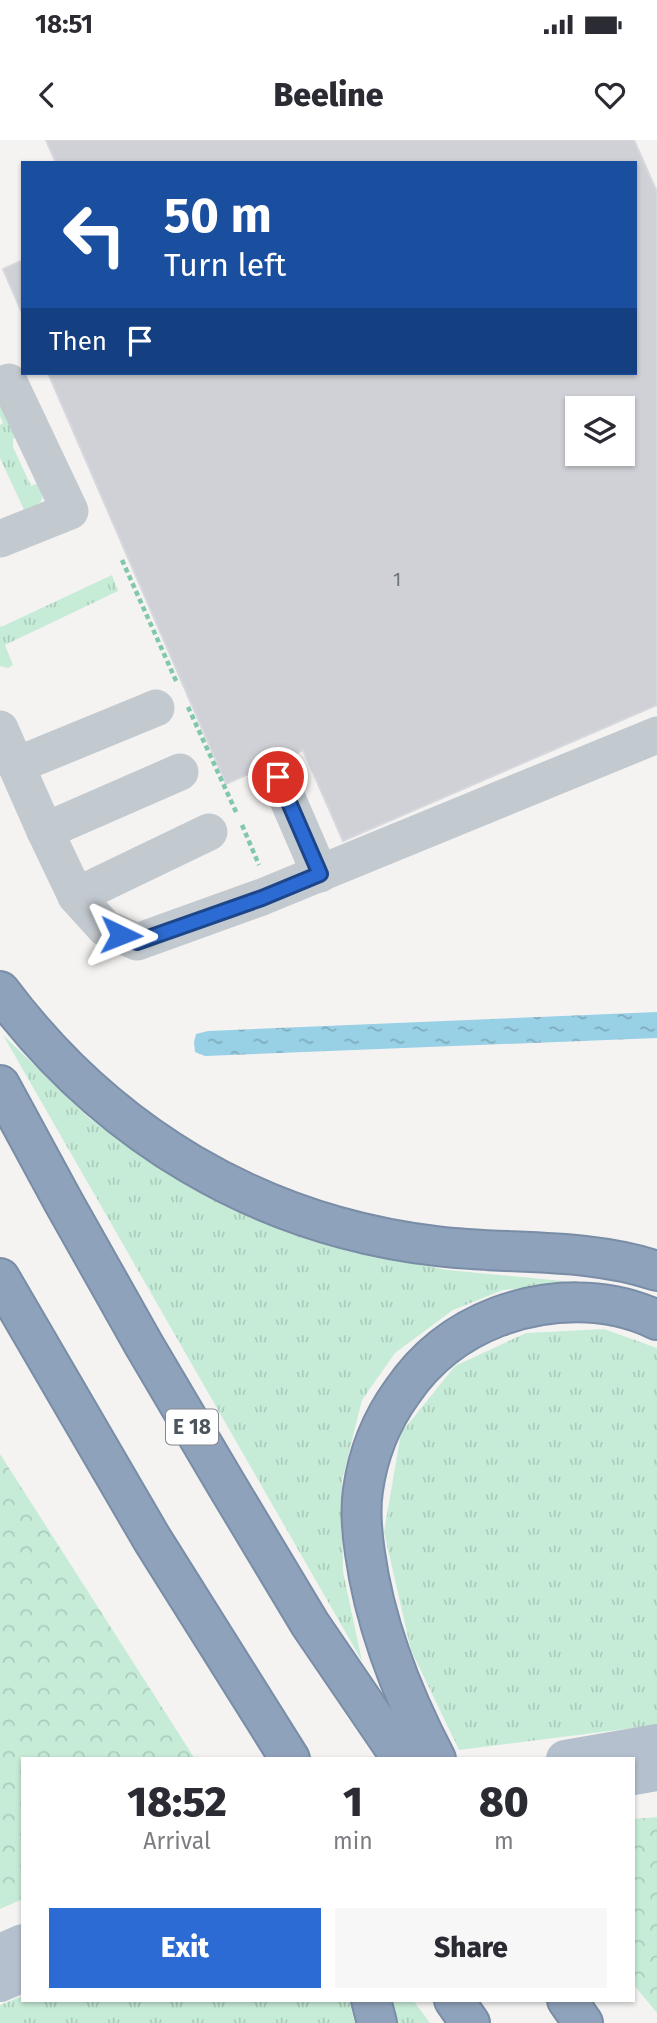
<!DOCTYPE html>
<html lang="en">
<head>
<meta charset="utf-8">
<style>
	:root { --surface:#fff; --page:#f7f7f7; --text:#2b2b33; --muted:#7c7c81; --accent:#2d6bd4 }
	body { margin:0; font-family:"Fira Sans",sans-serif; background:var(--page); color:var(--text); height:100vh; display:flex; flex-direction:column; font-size:26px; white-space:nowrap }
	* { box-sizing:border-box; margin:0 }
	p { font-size:23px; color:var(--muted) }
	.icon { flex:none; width:38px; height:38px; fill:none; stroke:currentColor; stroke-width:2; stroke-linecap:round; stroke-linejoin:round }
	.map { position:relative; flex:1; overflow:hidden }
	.details { position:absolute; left:21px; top:1617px; width:614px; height:245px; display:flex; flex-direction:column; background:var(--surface); border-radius:0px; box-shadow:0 2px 5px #0004 }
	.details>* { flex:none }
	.banner { position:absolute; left:21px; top:21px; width:616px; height:214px; border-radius:0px; box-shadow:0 2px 5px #0004; background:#1a4fa0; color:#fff; overflow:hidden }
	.controls { position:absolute; left:565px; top:256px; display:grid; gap:14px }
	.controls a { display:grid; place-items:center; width:70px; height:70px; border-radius:0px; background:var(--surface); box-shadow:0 2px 5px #0004; font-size:35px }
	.pin { position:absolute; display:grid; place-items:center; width:60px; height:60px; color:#fff; margin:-30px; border:4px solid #fff; border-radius:50%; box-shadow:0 2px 7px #0007 }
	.me { position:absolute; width:77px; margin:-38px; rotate:92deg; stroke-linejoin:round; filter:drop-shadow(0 0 5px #0008) }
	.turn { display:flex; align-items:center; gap:24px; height:147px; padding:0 28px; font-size:32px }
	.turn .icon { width:91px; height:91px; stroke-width:2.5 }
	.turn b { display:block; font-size:49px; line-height:60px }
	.then { display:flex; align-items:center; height:66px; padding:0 28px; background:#0003; gap:14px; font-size:26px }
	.eta { display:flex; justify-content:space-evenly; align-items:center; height:119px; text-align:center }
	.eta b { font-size:42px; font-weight:800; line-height:49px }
	.action { display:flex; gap:14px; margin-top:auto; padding:14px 28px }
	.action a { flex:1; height:80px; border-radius:0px; background:var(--accent); color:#fff; font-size:28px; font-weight:800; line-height:80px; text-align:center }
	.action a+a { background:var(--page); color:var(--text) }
	.status { display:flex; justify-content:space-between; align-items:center; height:49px; padding:0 35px; background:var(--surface); direction:ltr }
	.status svg { height:19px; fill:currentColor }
	header { display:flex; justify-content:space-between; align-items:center; height:91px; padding:0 28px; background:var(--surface); font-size:32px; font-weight:800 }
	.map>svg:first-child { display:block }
</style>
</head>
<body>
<div class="status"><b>18:51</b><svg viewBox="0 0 49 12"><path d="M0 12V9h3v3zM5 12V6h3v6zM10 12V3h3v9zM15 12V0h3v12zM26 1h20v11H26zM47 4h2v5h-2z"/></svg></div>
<header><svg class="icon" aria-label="back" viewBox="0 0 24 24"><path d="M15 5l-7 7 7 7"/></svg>Beeline<svg class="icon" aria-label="heart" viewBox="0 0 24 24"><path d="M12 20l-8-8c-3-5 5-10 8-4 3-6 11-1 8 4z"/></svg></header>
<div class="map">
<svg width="657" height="1883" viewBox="0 0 657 1883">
	<defs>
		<pattern id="grass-tufts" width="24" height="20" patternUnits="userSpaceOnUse" patternTransform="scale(1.75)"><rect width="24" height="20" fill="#c6ecd7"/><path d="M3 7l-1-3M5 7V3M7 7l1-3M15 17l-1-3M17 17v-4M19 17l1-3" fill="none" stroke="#acccbb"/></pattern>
		<pattern id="forest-crowns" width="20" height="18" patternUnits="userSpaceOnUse" patternTransform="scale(1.75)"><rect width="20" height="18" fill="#c6ecd7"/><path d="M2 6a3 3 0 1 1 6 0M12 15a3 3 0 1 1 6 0" fill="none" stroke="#acccbb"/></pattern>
		<pattern id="water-ripples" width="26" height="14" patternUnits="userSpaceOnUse" patternTransform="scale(1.75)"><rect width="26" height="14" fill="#98d0e5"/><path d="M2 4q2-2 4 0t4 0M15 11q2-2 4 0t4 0" fill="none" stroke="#7eabbd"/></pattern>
	</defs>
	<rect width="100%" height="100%" fill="#f4f3f2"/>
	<g fill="url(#grass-tufts)">
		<path d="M0,262l23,40 -10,-4v9l18,39 12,-5c1,20 0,22 -18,31l-25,-54v-33l3,-2 -3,-7z"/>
		<polygon points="112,435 118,451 5,505 13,525 8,528 0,526 0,485 1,487"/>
		<polygon points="3,895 89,978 153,1024 246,1075 350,1111 447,1130 584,1143 503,1150 453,1170 395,1213 362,1260 342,1340 343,1432 362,1521"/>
		<polygon points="604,1189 657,1208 657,1585 459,1610 411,1510 384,1392 401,1293 455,1226 526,1193"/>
		<polygon points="23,1856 23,1860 349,1860 355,1883 0,1883 0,1865"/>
		<polygon points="387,1860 413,1860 430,1883 395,1883"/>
	</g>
	<g fill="url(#forest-crowns)">
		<polygon points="0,1314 195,1619 23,1619 23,1759 0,1769"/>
		<polygon points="657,1677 657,1873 634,1845 634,1679"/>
	</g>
	<polygon fill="url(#water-ripples)" points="657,872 657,898 205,916 195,912 194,902 196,894 208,891"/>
	<g fill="#d0d1d6" stroke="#d7d8dd" stroke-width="2" fill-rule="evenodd">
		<path d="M46,0h588l23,52v513l-314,136 -40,-91 -77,34 -178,-411h587v-210h-579zM578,268h45v45h-45z"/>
		<polygon points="23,120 23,175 3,129"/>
	</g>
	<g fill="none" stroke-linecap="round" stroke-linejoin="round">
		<g stroke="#7a8da7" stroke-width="42">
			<g id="highway">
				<path d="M0,851c107,143 258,234 436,255 73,9 151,1 221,25"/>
				<polyline points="0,945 64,1063 144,1205 226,1344 310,1484 402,1619"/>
				<polyline points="0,1138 152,1399 290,1619"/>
				<path d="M436,1619c-34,-65 -61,-133 -71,-206 -3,-20 -5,-43 -2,-63 5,-36 18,-69 39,-98 23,-34 56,-60 95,-75 51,-19 110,-21 160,3"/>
				<polyline points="371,1860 377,1883"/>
				<polyline points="454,1860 470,1883"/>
				<polyline points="567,1860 583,1883"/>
			</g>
		</g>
		<g stroke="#81c7a9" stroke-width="4.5" stroke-dasharray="5 3.5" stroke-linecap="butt">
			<polyline points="122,420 177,543"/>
			<polyline points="188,567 237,674"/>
			<polyline points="242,685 259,725"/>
		</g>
		<g stroke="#c2c9cf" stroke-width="37">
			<polyline points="0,246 9,242 70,371 0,399"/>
			<polyline points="0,589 45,691 76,756 105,788 137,802 262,757 657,595"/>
			<polyline points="17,625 156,568"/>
			<polyline points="278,637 320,734"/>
			<polyline points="45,691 180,632"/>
			<polyline points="76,756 209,692"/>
		</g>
		<g stroke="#b5c0ce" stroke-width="38">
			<polyline points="565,1619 657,1603"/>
			<polyline points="634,1636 657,1632"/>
			<polyline points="0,1813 23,1803"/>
			<polyline points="0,1843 23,1833"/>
		</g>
		<use href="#highway" stroke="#8fa2bb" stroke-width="38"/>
	</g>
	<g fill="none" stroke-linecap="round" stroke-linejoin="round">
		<g stroke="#1d468a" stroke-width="18">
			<polyline id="route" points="121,795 137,802 262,758 320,734 278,637"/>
		</g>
		<use href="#route" stroke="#2d6bd4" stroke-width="12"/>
	</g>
	<g text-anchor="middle" stroke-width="5" stroke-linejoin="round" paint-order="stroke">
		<g font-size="19" fill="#6d737c">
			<text x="397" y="446">1</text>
		</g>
		<rect fill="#fff" stroke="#82878e" stroke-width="2" x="166" y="1269.5" width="52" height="35" rx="5"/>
		<g font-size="21" font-weight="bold" fill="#4c545e">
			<text x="192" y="1294">E 18</text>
		</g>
	</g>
</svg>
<div class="controls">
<a><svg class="icon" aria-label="layers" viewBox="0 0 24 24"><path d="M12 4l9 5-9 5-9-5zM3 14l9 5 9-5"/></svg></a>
</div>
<div class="pin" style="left:278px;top:637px;background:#d93025"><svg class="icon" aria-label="arrive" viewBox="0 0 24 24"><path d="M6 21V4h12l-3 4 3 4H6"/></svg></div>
<svg class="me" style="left:121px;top:795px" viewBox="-20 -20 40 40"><path d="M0-17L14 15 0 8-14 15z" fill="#2d6bd4" stroke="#fff" stroke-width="4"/></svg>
<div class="banner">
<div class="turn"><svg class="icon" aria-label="left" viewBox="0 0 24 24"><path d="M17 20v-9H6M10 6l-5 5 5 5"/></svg><div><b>50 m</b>Turn left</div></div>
<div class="then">Then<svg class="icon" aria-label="arrive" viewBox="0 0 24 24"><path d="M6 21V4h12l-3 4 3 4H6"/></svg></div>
</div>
<section class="details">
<div class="eta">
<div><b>18:52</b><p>Arrival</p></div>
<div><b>1</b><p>min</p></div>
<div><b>80</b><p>m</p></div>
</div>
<div class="action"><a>Exit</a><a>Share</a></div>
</section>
</div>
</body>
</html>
